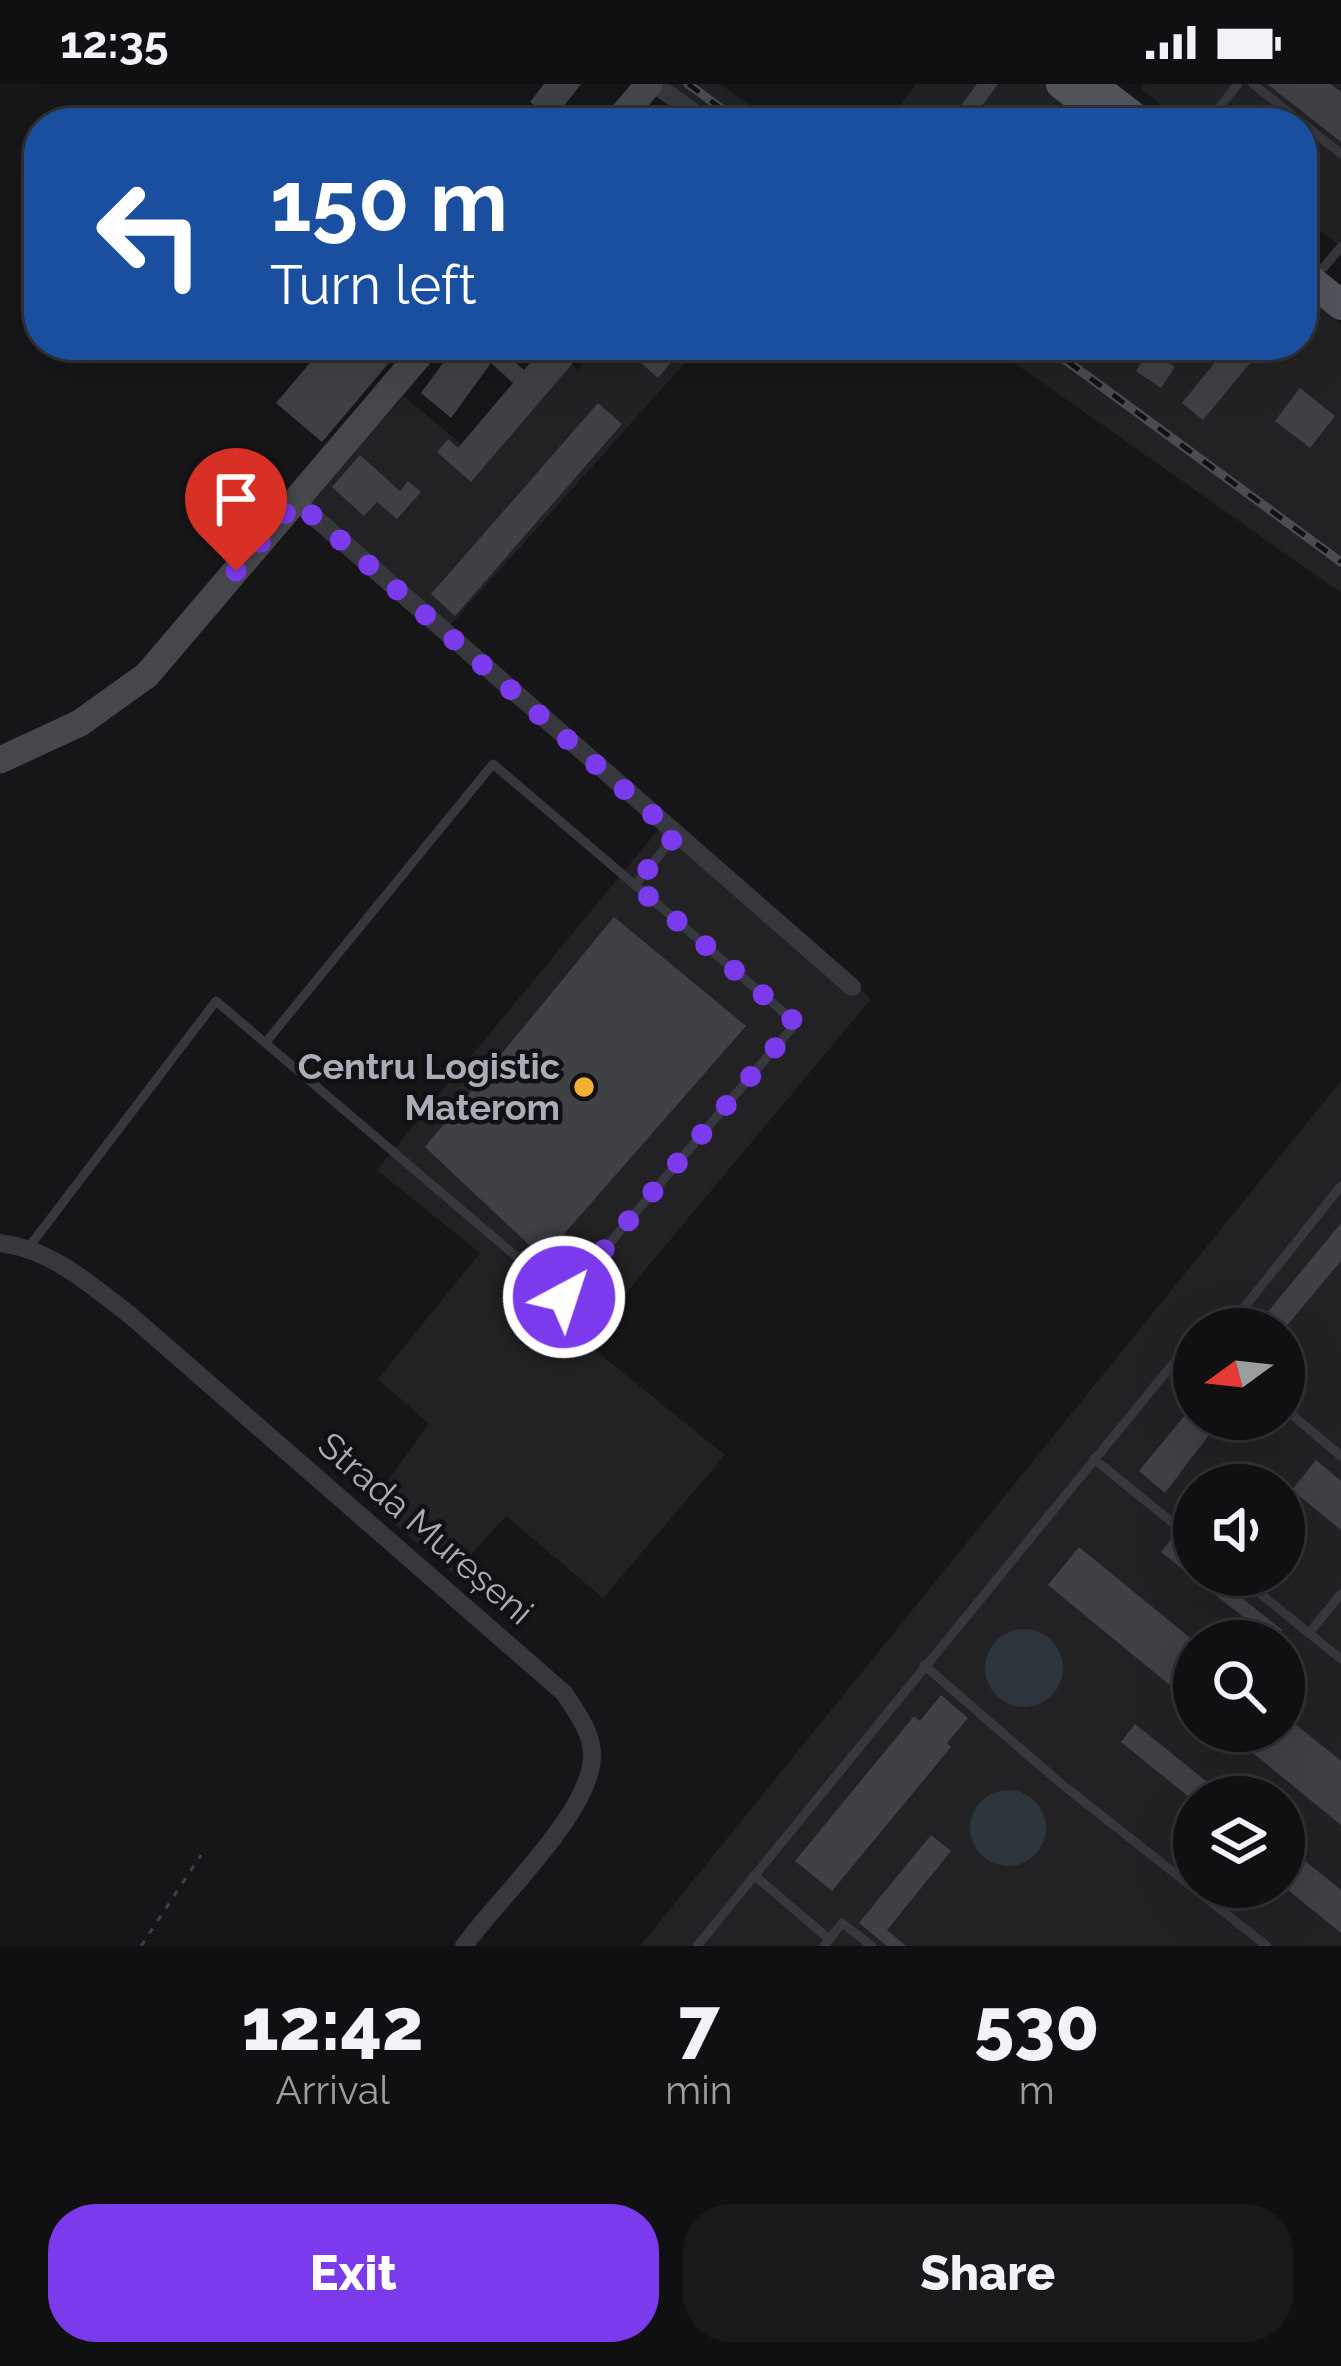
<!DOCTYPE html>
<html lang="en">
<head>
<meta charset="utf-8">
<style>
	:root { --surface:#101012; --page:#19191b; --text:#f1f3f6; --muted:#9c9d9f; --line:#303032; --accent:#7c3aed }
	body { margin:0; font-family:Raleway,sans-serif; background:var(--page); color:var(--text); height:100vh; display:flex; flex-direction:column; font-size:45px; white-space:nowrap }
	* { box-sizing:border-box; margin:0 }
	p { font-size:39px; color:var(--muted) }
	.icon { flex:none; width:66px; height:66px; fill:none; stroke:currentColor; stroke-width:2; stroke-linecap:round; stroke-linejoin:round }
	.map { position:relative; height:1862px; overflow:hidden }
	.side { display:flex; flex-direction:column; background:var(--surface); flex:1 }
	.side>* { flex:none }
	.guide { position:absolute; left:24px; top:24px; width:1293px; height:252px; border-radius:48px; box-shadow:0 12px 48px #0002,0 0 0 3px var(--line); background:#1a4fa0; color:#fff; overflow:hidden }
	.needle { width:78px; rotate:255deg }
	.buttons { position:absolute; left:1173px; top:1224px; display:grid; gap:24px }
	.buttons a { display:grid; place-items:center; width:132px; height:132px; border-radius:50%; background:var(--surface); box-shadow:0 12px 48px #0002,0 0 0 3px var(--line); font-size:60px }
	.pin { position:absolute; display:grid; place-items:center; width:102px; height:102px; color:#fff; margin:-123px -51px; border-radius:50% 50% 50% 0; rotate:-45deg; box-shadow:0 0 12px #0007 }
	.pin .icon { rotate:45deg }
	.me { position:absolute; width:132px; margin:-66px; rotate:40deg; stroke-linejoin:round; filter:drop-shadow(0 0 9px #0008) }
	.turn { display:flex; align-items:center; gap:42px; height:252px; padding:0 48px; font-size:54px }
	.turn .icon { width:156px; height:156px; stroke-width:2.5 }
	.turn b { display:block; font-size:84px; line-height:102px }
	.eta { display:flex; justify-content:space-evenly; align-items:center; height:204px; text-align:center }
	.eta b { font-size:72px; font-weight:800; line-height:84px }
	.action { display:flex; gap:24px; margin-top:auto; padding:24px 48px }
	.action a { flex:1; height:138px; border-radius:48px; background:var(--accent); color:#fff; font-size:48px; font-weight:800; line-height:138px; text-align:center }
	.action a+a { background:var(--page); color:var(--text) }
	.status { display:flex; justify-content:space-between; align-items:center; height:84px; padding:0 60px; background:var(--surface); direction:ltr }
	.status svg { height:33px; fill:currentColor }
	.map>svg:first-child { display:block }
</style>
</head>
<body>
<div class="status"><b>12:35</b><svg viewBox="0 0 49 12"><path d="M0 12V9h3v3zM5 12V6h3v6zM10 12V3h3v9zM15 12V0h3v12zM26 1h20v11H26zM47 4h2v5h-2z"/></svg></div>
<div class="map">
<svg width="1341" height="1862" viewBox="0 0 1341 1862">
	<rect width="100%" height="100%" fill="#161618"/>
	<g fill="#222225" fill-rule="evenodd">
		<polygon points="657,0 720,0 774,39 720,39"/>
		<polygon points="916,0 1046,0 1094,39 886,39"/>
		<polygon points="1145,0 1341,0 1341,163 1302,132 1302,39 1184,39 1141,5"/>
		<polygon points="1302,208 1341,240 1341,509 989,261 1302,261"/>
		<polygon points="547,261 578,286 598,261 701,261 446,546 305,421 404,312 462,361"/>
		<polygon points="667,735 871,915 585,1258 725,1371 603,1514 506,1432 453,1490 371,1420 429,1340 378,1295 480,1169 377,1086"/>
		<path d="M1341,997v865h-701zM1194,1245h90v90h-90zM1194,1401h90v90h-90zM1194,1557h90v90h-90zM1194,1713h90v90h-90z"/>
	</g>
	<g fill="#2c353c">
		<circle cx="1024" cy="1584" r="39"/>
		<circle cx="1008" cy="1744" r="38"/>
	</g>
	<g fill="#404145">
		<polygon points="544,0 581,0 553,36 530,18"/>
		<polygon points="977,0 998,0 969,39 948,39"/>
		<polygon points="1267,0 1331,0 1341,8 1341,58"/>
		<polygon points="325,261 404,261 322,358 276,319"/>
		<polygon points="456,261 496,261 524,286 545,261 552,261 573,279 471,398 437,368 448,355 458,364 513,299 491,279 451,334 421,309"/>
		<polygon points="644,261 686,261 658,294 634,273"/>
		<polygon points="1229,261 1265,261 1203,336 1182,319"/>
		<polygon points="1150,266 1175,283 1161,304 1136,287"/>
		<polygon points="1300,304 1335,332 1310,364 1275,337"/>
		<polygon points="598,319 622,340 455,532 431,510"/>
		<polygon points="360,371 400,407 408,397 421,408 397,435 377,418 364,432 332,403"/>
		<polygon points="614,833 746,942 543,1174 425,1063"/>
		<polygon points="1341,1139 1341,1177 1285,1244 1267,1229"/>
		<polygon points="1194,1320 1194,1335 1221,1335 1165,1409 1139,1387"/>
		<polygon points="1316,1376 1341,1397 1341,1446 1292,1406"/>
		<polygon points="1174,1452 1194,1465 1194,1491 1213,1491 1282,1546 1274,1557 1161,1468"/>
		<polygon points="1079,1463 1194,1557 1194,1621 1048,1501"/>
		<polygon points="941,1611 968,1634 947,1659 951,1663 832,1807 795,1777 914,1632 920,1637"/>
		<polygon points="1284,1631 1341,1677 1341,1741 1226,1647 1284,1647"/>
		<polygon points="1135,1640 1226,1713 1189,1713 1121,1658"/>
		<polygon points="931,1751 951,1767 887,1846 906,1862 887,1862 859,1839"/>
		<polygon points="1284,1760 1341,1806 1341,1849 1288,1806 1294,1798 1284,1790"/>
	</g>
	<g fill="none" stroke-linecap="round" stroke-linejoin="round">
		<g stroke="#3d3f44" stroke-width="3" stroke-dasharray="6 9" stroke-linecap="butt">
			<polyline points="1302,151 1321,167"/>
			<polyline points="141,1862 201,1771"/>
		</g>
		<g stroke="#37383d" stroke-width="9">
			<polyline points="1253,0 1341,70"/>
			<polyline points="1207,39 1238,0"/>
			<polyline points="1324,183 1341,163"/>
			<polyline points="266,958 493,680 635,801"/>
			<polyline points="29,1163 216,917 564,1213 796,939 635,801 676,751"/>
			<polyline points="1227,1245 1341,1102"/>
			<polyline points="1284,1324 1341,1372"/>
			<polyline points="1094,1375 1194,1456"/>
			<polyline points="1237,1491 1341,1575"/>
			<polyline points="1309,1549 1341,1510"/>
			<polyline points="924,1581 1059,1698 1267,1862"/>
			<polyline points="754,1791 829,1855"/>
			<polyline points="697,1862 1194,1254"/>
			<polyline points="824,1862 842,1839 872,1862"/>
		</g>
		<g stroke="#37383d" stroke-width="18">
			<polyline points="654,0 709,39"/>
			<polyline points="296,417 852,903"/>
			<path d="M0,1159c53,7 88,40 130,72l434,378c11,17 27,38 28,59 4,57 -96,148 -128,194"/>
		</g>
		<g stroke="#45474d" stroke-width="27">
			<polyline points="616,39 649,0"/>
			<polyline points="0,676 80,639 147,591 428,261"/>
		</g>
		<g stroke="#53555c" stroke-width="30">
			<polyline points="1061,0 1104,33"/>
			<polyline points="1091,0 1142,39"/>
			<polyline points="1302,189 1341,221"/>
		</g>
		<g stroke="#4a4c52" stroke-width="9">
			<g id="rail">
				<polyline points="688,0 741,39"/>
				<polyline points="1045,261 1341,478"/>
			</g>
		</g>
		<use href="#rail" stroke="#111113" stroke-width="4.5" stroke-dasharray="14" stroke-linecap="butt"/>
	</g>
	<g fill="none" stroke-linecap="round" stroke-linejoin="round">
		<polyline stroke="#7c3aed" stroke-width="21" stroke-dasharray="0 37.8" points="236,487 296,417 676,751 635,801 796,939 564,1213"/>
	</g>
	<circle fill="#f2b134" stroke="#111113" stroke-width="4.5" cx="584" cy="1003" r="12"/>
	<g text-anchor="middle" stroke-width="9" stroke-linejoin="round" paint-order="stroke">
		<g font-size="36" font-weight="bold" fill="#a8adb8" stroke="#111113" text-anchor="end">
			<text x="560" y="995">Centru Logistic<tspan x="560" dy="41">Materom</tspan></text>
		</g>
		<g font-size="36" fill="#a8adb8" stroke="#111113">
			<text transform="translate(426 1444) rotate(41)" y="13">Strada Mureșeni</text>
		</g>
	</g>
</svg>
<div class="buttons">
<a><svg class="needle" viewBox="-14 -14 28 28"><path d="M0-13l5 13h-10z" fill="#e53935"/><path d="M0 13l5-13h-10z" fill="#9c9d9f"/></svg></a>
<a><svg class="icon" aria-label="sound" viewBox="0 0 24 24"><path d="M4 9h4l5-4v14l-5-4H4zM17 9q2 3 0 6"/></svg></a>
<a><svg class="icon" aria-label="search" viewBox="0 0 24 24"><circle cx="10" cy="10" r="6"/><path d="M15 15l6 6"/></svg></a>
<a><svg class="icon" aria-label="layers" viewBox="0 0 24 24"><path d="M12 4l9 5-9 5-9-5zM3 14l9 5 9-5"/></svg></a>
</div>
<div class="pin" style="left:236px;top:487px;background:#d93025"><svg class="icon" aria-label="arrive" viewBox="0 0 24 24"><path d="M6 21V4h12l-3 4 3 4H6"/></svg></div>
<svg class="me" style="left:564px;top:1213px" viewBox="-20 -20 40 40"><circle r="17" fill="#7c3aed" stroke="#fff" stroke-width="3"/><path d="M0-11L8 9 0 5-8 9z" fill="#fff"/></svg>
<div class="guide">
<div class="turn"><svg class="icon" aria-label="left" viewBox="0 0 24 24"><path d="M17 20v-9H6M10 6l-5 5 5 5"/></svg><div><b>150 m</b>Turn left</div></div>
</div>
</div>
<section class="side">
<div class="eta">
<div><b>12:42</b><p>Arrival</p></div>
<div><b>7</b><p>min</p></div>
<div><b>530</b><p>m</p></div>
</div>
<div class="action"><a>Exit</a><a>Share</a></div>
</section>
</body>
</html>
